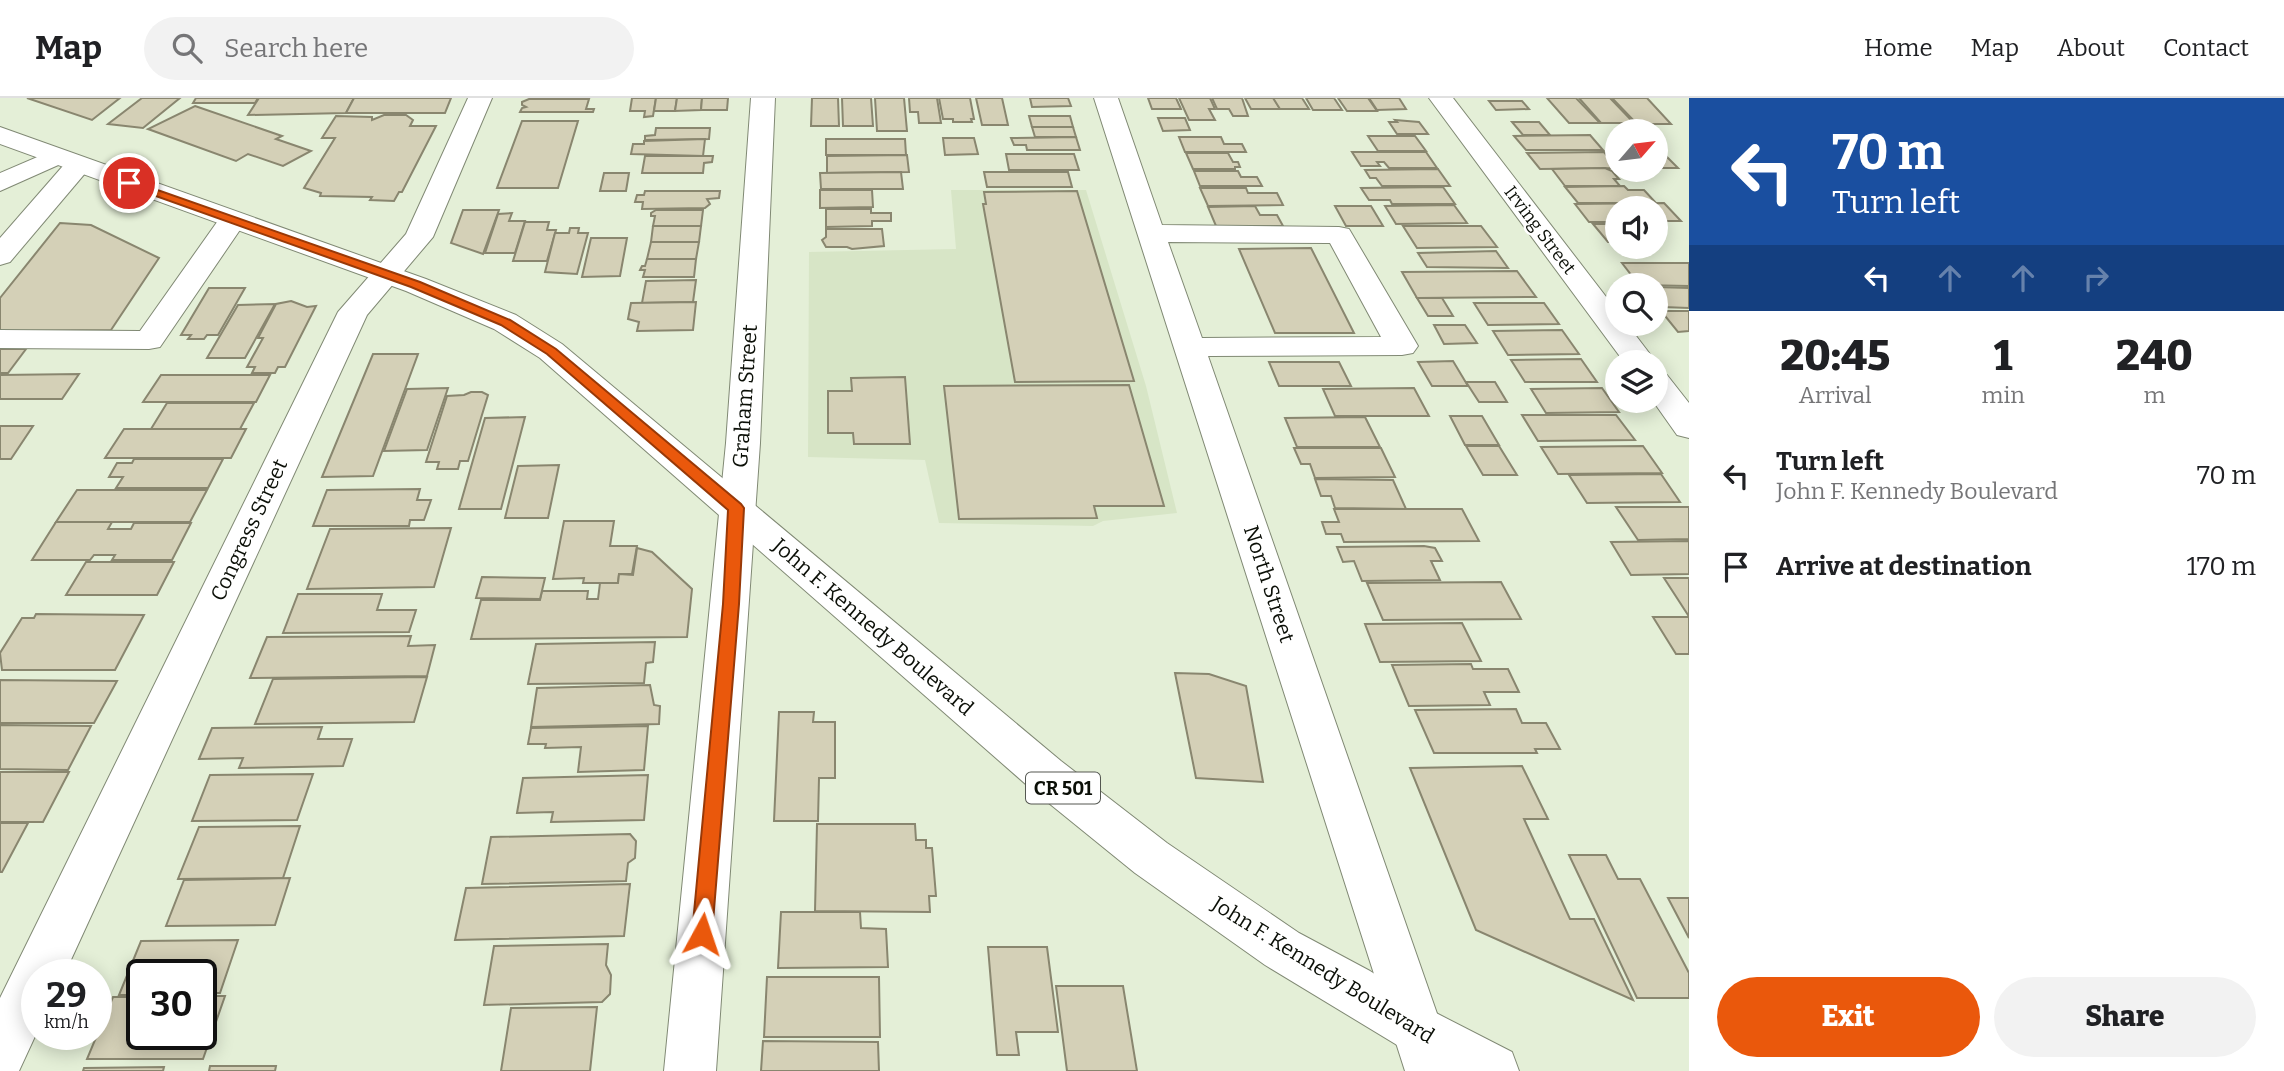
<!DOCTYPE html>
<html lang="en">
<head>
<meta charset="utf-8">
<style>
	:root { --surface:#fff; --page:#f2f2f2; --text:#202124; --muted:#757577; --line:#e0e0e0; --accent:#ea580c }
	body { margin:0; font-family:Bitter,serif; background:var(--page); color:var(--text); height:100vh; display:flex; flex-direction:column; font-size:26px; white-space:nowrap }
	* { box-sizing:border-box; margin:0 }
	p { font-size:23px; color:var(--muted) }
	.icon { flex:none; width:38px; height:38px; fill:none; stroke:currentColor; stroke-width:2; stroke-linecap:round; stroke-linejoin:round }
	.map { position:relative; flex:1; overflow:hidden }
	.sheet { display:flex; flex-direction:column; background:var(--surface); width:595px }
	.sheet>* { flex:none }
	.top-card { background:#1a4fa0; color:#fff; overflow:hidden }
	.needle { width:46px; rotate:62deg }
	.tools { position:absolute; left:1605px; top:21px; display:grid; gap:14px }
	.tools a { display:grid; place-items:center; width:63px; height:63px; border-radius:50%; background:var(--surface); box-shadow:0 4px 18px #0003; font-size:35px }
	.speed { position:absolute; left:21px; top:861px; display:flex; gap:14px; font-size:35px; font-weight:700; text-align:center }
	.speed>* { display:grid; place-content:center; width:91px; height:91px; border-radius:50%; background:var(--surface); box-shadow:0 4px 18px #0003; line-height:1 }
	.speed small { font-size:18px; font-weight:400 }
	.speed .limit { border:4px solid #111; border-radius:10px; background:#fff; color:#111 }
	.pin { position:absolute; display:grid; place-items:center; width:60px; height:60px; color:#fff; margin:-30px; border:4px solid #fff; border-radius:50%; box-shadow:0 2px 7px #0007 }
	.me { position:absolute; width:77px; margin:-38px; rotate:5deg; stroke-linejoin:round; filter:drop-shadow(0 0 5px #0008) }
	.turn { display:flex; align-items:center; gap:24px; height:147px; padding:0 28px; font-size:32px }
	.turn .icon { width:91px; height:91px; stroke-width:2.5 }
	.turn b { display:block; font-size:49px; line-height:60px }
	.lanes { display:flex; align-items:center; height:66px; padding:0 28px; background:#0003; justify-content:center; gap:35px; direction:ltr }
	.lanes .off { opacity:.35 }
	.eta { display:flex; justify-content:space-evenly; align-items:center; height:119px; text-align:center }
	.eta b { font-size:42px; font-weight:800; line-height:49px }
	.button { display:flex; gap:14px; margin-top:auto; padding:14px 28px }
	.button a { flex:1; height:80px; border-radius:42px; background:var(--accent); color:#fff; font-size:28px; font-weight:800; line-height:80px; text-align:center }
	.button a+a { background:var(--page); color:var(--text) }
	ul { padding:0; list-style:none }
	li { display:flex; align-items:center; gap:21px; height:91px; padding:0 28px }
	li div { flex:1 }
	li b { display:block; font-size:26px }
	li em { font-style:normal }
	header { display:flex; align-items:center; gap:42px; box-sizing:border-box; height:98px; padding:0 35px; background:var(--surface); border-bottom:2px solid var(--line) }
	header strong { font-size:33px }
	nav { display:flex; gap:38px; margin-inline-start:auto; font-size:24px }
	.search { width:490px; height:63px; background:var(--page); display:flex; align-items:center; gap:18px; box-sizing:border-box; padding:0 24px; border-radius:38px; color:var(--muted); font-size:26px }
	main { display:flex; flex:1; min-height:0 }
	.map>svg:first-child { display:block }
</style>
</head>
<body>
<header>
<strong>Map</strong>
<div class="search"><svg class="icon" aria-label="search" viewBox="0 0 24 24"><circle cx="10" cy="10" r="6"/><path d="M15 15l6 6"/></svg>Search here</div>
<nav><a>Home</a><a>Map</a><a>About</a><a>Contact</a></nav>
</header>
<main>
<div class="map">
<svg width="1689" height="973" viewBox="0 0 1689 973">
	<rect width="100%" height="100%" fill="#e4efd7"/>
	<polygon fill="#d7e5c6" points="951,92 1086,92 1146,288 1177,415 1103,423 1093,428 939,425 925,362 808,359 809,154 956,151"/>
	<g fill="#d4d0b7" stroke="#89866f" stroke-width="2">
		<polygon points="27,0 120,0 92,22"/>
		<polygon points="142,0 180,0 143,30 108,26"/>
		<polygon points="196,0 258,0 255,5 193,5"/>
		<polygon points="259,0 354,0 346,15 248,17"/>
		<polygon points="354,0 451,0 445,15 346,15"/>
		<polygon points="632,0 656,0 653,18 644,19 645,13 630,13"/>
		<polygon points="656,0 677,0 675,13 654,13"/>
		<polygon points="677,0 702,0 701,12 675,13"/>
		<polygon points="702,0 728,0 727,12 701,12"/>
		<polygon points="812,0 838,0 839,28 811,28"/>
		<polygon points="842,0 871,0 873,28 843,28"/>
		<polygon points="875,0 904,0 907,33 877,33"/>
		<polygon points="909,0 937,0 941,25 919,25 918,14 910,14"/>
		<polygon points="939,0 970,0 974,21 971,21 972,24 953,24 953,21 943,21"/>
		<polygon points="976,0 1002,0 1008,27 982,27"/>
		<polygon points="1030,0 1068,0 1071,8 1032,9"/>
		<polygon points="1148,0 1176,0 1181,11 1152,11"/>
		<polygon points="1179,0 1210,0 1215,11 1209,11 1215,22 1189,22"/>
		<polygon points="1212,0 1242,0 1248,18 1233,18 1229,11 1217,11"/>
		<polygon points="1245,0 1274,0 1280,11 1251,11"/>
		<polygon points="1273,0 1302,0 1309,11 1280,11"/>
		<polygon points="1306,0 1334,0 1342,12 1313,12"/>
		<polygon points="1338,0 1368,0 1377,13 1347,13"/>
		<polygon points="1369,0 1399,0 1406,11 1377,12"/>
		<polygon points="1547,0 1576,0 1600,25 1569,25"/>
		<polygon points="1579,0 1610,0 1634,25 1601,25"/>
		<polygon points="1612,0 1647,0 1671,26 1637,26"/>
		<polygon points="529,1 589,1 586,11 594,11 593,14 520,14 522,10 526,9 522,7 522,4"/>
		<polygon points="1489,3 1522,3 1529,11 1496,12"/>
		<polygon points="195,8 282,38 276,41 311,53 283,68 248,56 236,63 148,31"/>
		<polygon points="384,17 406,17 413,22 410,28 436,28 402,94 399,94 394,103 370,102 372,99 320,98 321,95 304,90 335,40 322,40 336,18 372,19 372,22"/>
		<polygon points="1029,18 1070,18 1073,29 1032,29"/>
		<polygon points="1158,20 1185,20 1190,32 1163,33"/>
		<polygon points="1395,22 1419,24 1428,36 1397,36 1389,24 1397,24"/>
		<polygon points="522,23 578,23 558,90 497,90"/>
		<polygon points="1512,24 1539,24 1550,37 1523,37"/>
		<polygon points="1032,29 1073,29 1076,39 1035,39"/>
		<polygon points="656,30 710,30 709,41 645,42 645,38 655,37"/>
		<polygon points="1590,37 1603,52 1526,52 1514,38"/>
		<polygon points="1368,38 1415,38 1426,53 1378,53"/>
		<polygon points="1076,39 1080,52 1027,52 1026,47 1014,47 1011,40"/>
		<polygon points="1179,39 1221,39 1224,46 1242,46 1246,54 1185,54"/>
		<polygon points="943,40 974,40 978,56 945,57"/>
		<polygon points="705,41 703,58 631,56 633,46 644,46 644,43"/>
		<polygon points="826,41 905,41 906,57 826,57"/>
		<polygon points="1656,53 1661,53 1678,70 1656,70"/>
		<polygon points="1352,54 1426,54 1437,70 1389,70 1384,64 1377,64 1380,68 1361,68"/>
		<polygon points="1604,54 1617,70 1540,71 1527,55"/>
		<polygon points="1186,55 1228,55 1233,64 1238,64 1240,69 1235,69 1235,71 1193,71"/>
		<polygon points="1006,56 1074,56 1079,72 1009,72"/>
		<polygon points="907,57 909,74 827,75 827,58"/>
		<polygon points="645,58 713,58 712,64 704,65 703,75 642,75"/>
		<polygon points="1605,70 1612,73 1619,81 1614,81 1620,88 1565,88 1552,71"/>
		<polygon points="1438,71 1450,88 1382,88 1376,80 1370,80 1365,72"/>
		<polygon points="1194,73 1238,73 1241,79 1257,79 1262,88 1200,88"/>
		<polygon points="901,74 903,91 821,91 820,75"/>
		<polygon points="984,74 1068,74 1072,89 987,89"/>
		<polygon points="604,75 629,75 626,93 600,93"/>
		<polygon points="1624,88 1628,92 1644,92 1656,105 1578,105 1565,89"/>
		<polygon points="1443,89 1455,106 1392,106 1390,102 1369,102 1361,90"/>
		<polygon points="1200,90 1246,90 1248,95 1277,95 1283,107 1208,108"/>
		<polygon points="820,92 872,92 873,109 820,110"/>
		<polygon points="645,93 720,93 719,100 707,101 710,106 705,110 642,111 643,104 635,104 637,97 644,97"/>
		<polygon points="1077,93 1134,283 1015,284 983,106 986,106 984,94"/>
		<polygon points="1664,105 1681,123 1656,123 1656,110 1617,110 1617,124 1589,124 1575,106"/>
		<polygon points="1454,107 1467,125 1396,126 1385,108"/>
		<polygon points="1255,108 1260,117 1277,117 1283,128 1216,128 1208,109"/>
		<polygon points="1335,108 1371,108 1383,128 1346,128"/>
		<polygon points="826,111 871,111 871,115 891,115 891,123 872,123 872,128 826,129"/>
		<polygon points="463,112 499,112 483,156 451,145"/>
		<polygon points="656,112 703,112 701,128 653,128 655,118 651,118 651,115"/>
		<polygon points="512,115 509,123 525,123 515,155 485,155 498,116"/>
		<polygon points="525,124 549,124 547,132 556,132 547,163 513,163"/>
		<polygon points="60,125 91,127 159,160 111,232 0,233 0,200"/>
		<polygon points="1593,126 1617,126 1617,144 1608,144"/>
		<polygon points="653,128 701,128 699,144 651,144"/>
		<polygon points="1403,128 1481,128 1497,149 1417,150"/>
		<polygon points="570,130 579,130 578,135 588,135 577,176 545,174 555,135 569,135"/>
		<polygon points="826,131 882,131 884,148 852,151 847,149 826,149 822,142 826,139"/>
		<polygon points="591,140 627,140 620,178 582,179"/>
		<polygon points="651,144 699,144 696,161 647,161"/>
		<polygon points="1311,150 1354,235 1275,235 1239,151"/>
		<polygon points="1496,153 1508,170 1427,169 1418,155"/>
		<polygon points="647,161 696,161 694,179 643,179 645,172 640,172 642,168 645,168"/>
		<polygon points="1622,165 1689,165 1689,188 1639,187"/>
		<polygon points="1517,173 1536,199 1417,200 1402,174"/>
		<polygon points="696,182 693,204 642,205 646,183"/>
		<polygon points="1656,189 1689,190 1689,210 1662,209 1656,201"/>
		<polygon points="209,190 245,190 218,237 207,237 204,241 188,241 191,237 181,237"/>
		<polygon points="1417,200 1442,200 1453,218 1428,218"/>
		<polygon points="291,203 307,209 316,208 285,269 278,269 275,275 252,275 255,269 247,269 263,240 258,240 276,206"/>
		<polygon points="696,204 693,232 637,233 639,224 628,221 631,205"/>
		<polygon points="1474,205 1544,205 1559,226 1488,227"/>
		<polygon points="275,206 245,260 207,260 238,207"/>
		<polygon points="1661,213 1689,213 1689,233 1678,234"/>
		<polygon points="1434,227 1465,227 1477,245 1444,246"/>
		<polygon points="1562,232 1579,256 1508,257 1493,233"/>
		<polygon points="0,251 26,251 8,275 0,275"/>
		<polygon points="373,256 418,256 373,378 322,379"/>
		<polygon points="1581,261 1597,284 1525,284 1511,262"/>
		<polygon points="1453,263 1468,288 1432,288 1418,264"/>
		<polygon points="1269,264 1339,264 1351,288 1279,288"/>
		<polygon points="79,276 62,301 0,301 0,277"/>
		<polygon points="161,277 270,277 256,304 143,304"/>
		<polygon points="905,279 910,346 854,346 853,335 828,335 828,293 852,293 851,280"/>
		<polygon points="1466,284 1495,284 1507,304 1479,304"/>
		<polygon points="1129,287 1164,408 1094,408 1097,420 959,421 944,288"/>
		<polygon points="448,290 427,352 384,353 407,291"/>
		<polygon points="1414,290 1429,318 1335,318 1323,291"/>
		<polygon points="1602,290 1619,314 1546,315 1531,291"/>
		<polygon points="471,294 482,294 488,297 468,363 460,363 458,371 437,371 439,364 426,364 447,298 464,297"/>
		<polygon points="167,305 254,305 240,331 151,331"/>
		<polygon points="1522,317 1616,317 1635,342 1538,343"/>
		<polygon points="1450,318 1482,318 1499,347 1465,347"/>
		<polygon points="525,319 501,411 459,411 485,320"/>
		<polygon points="1365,319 1380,349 1297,349 1285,320"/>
		<polygon points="0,328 33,328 11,361 0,361"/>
		<polygon points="124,331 246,331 231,360 105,360"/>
		<polygon points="1466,348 1499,348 1517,377 1483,377"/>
		<polygon points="1643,348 1662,375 1558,376 1541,349"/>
		<polygon points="1294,350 1381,350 1395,379 1315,380 1310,366 1301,366"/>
		<polygon points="134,361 223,361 208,390 116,390 123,379 109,379 117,365 132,365"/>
		<polygon points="559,367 548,420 505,420 518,368"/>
		<polygon points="1661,376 1680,404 1587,405 1569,377"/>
		<polygon points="1315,381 1393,382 1406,411 1335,410 1331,398 1321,398"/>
		<polygon points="420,391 417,402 431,402 424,422 410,422 409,428 313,428 327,392"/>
		<polygon points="77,392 207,392 190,424 56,424"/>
		<polygon points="1616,409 1689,409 1689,441 1638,442"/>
		<polygon points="1334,411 1462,411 1479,443 1344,444 1341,436 1326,436 1322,424 1339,424"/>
		<polygon points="564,423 614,423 610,448 637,448 632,476 619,476 618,485 583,485 584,480 553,481"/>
		<polygon points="56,424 112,424 108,431 131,431 134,425 191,425 172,462 112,462 115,457 94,457 90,462 32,462"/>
		<polygon points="451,430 434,489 307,491 330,431"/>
		<polygon points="1689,443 1689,476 1631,477 1611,444"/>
		<polygon points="1424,448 1435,450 1442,463 1431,463 1440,482 1362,483 1354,463 1343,464 1337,449"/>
		<polygon points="637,450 652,454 692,491 687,539 471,541 481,502 540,502 542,493 588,493 587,501 598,501 600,485 618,485 619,476 633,477"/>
		<polygon points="86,464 174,464 157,497 66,497"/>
		<polygon points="482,479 545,480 540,501 476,500"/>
		<polygon points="1664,480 1689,480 1689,517 1688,517"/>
		<polygon points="1501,484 1521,521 1383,522 1367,485"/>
		<polygon points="298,496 382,496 377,512 416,512 409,534 283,535"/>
		<polygon points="36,516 144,517 115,572 2,572 0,555 22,520 34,520"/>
		<polygon points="1653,519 1689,519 1689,556 1676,556"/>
		<polygon points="1462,525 1481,563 1380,564 1365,526"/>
		<polygon points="411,538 408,548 435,547 427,578 250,580 267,539"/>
		<polygon points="655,544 653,564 646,565 644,585 528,586 536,546"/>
		<polygon points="1471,566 1473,571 1508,571 1519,594 1484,594 1490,607 1409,608 1392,567"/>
		<polygon points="1175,575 1209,576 1246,588 1263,684 1196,680"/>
		<polygon points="427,579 414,624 255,626 273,581"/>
		<polygon points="0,582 117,583 94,625 0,625"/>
		<polygon points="650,587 654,607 660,608 659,626 531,629 537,590"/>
		<polygon points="1516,611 1522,625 1546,625 1560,651 1535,651 1537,655 1434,655 1415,612"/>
		<polygon points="779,614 814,614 813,624 835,624 835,680 819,680 818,723 774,723"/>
		<polygon points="0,627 91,628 68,672 0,671"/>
		<polygon points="648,628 644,672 578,674 581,649 545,650 546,646 528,646 531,630"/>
		<polygon points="322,629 318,641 352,641 343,668 239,670 243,660 199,661 212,630"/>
		<polygon points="1522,668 1548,721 1524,721 1570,821 1594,821 1633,902 1476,832 1410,670"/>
		<polygon points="0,674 69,674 43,724 0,724"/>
		<polygon points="313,676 297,722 192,723 210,677"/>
		<polygon points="648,677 644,722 551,724 553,714 517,715 523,680"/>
		<polygon points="0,725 28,725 2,774 0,774"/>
		<polygon points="817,726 915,726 916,742 926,742 926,750 932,750 936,798 929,798 930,814 815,813"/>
		<polygon points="300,728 283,780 178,781 199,729"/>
		<polygon points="630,736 636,743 635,760 628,765 626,783 482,786 491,739"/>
		<polygon points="1569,757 1606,757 1618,781 1640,781 1689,875 1689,900 1637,900"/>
		<polygon points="290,780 275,827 166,828 184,782"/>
		<polygon points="630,786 624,838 455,842 466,790"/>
		<polygon points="1668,800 1689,800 1689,840"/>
		<polygon points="781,814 860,814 861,830 886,831 888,869 778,870"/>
		<polygon points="238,842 220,895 201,895 201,877 142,877 142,897 119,897 141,843"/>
		<polygon points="608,846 606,867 611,877 610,896 602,904 484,907 494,848"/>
		<polygon points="988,849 1047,849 1058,934 1016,934 1019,957 997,957"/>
		<polygon points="767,879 879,879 880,939 764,939"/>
		<polygon points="1056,888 1123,888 1137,973 1067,973"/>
		<polygon points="201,898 225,898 203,961 87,961 113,899 142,899 142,936 201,936"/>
		<polygon points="597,909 590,973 501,973 511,910"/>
		<polygon points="763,943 878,944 879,973 761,973"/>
		<polygon points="210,968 276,968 275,973 209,973"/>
		<polygon points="164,969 163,973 83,973 84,970"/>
	</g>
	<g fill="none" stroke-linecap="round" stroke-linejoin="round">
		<g stroke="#808974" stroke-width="2">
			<g id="minor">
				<polygon points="468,0 492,0 433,139 367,217 64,877 37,877 37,934 19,973 0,973 0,900 338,214 406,136"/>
				<polygon points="751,0 775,0 760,345 716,973 664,973 726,345"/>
				<path d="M1094,0h24l44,127 177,2 10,2 69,117 -5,7 -11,2 -194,1 249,715h-52zM1168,144l162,1 51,94 -179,1z"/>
				<polygon points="1429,0 1453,0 1617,213 1617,226 1627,226 1656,264 1656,265 1624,264"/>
				<polygon points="56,51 65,54 69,59 65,64 0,93 0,75"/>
				<polygon points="78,59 87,61 91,67 87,73 10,164 0,167 0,140 69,61"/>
				<polygon points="232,115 242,117 246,123 160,249 149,251 0,250 0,232 140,233 222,117"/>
				<polygon points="1656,274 1667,277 1689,305 1689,340 1677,337 1653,303 1656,303"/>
			</g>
		</g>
		<g stroke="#808974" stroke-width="2">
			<polygon id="major" points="0,29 426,181 516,217 562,246 1061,663 1167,745 1299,835 1370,873 1436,915 1512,954 1519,973 1440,973 1265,867 1135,775 1029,689 540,260 494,231 406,193 0,46"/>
		</g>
		<use href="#minor" fill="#fff" fill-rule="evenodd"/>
		<use href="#major" fill="#fff" fill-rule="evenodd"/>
	</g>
	<polygon fill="#ea580c" stroke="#983908" stroke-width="2" points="129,82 420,184 510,222 556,251 741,406 744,410 739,506 712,836 709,842 702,845 695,842 692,836 723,506 728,412 547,256 501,227 411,189 125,87 125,83"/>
	<g text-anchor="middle" stroke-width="5" stroke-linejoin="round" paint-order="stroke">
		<g font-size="18" fill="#0b0f07" stroke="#fff">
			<text transform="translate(1540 132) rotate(53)" y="6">Irving Street</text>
		</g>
		<rect fill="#fff" stroke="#545751" stroke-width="2" x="1026" y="674.5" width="74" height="31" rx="5"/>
		<g font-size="19" font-weight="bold" fill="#0b0f07">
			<text x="1063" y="697">CR 501</text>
		</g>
		<g font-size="21" fill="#0b0f07" stroke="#fff">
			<text transform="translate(745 298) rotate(-86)" y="7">Graham Street</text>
			<text transform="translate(249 432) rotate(-65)" y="7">Congress Street</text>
			<text transform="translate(1269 486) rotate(72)" y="7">North Street</text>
			<text transform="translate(873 529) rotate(41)" y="7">John F. Kennedy Boulevard</text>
			<text transform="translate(1323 872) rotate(32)" y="7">John F. Kennedy Boulevard</text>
		</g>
	</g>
</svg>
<div class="tools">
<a><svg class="needle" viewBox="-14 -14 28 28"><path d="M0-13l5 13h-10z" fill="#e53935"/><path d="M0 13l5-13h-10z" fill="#757577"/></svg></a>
<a><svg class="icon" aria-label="sound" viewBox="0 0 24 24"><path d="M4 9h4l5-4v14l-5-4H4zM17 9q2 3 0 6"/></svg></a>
<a><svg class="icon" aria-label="search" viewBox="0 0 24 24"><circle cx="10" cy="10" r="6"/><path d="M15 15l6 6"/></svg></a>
<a><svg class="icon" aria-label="layers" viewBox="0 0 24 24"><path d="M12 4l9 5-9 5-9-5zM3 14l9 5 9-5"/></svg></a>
</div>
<div class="speed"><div>29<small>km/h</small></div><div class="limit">30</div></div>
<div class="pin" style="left:129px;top:85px;background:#d93025"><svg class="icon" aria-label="arrive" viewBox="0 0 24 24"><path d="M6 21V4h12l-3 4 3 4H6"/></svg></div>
<svg class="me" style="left:702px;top:836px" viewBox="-20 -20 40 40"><path d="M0-17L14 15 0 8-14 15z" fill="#ea580c" stroke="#fff" stroke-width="4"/></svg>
</div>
<section class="sheet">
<div class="top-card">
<div class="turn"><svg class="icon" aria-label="left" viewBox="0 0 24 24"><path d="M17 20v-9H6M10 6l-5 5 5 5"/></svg><div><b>70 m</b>Turn left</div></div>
<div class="lanes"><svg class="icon" aria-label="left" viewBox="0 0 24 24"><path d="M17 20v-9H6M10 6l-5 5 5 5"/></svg><svg class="icon off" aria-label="ahead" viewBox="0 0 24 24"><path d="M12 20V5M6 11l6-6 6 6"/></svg><svg class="icon off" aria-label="ahead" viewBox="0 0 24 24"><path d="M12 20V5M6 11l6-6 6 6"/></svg><svg class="icon off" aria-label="right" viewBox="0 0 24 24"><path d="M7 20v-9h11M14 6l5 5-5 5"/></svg></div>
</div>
<div class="eta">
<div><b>20:45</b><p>Arrival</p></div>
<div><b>1</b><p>min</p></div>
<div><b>240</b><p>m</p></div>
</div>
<ul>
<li><svg class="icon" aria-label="left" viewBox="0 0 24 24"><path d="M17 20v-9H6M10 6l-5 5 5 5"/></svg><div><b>Turn left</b><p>John F. Kennedy Boulevard</p></div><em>70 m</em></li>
<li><svg class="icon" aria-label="arrive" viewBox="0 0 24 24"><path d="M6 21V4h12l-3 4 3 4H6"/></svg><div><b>Arrive at destination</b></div><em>170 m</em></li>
</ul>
<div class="button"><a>Exit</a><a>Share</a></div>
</section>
</main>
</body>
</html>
